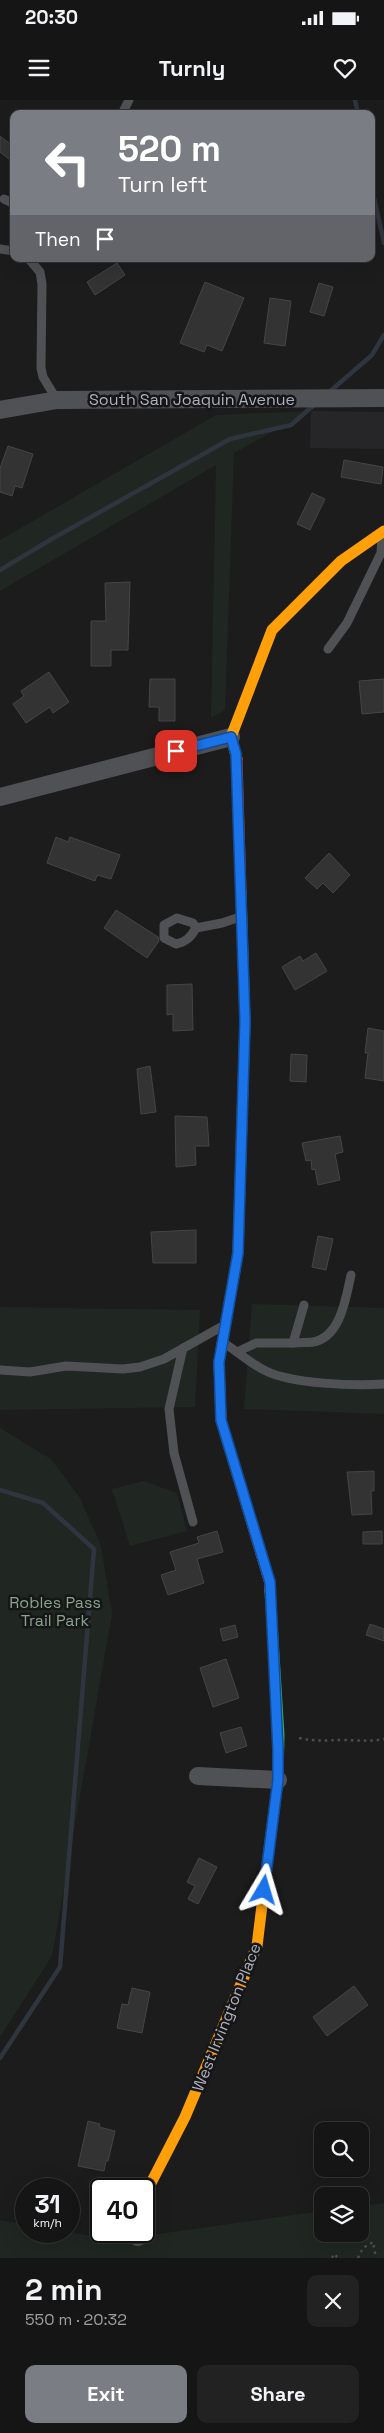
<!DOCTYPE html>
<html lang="en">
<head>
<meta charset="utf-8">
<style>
	:root { --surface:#151515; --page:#222; --text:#f1f3f6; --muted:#9d9fa0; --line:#343434; --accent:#7b7d84 }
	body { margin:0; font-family:"Space Grotesk",sans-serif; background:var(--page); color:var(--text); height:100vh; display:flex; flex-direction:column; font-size:19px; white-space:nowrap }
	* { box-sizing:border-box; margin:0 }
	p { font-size:16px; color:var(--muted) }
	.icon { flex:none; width:28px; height:28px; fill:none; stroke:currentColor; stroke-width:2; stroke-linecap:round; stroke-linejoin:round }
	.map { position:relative; height:2158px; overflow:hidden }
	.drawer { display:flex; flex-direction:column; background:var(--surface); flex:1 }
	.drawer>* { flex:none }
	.guide { position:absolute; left:10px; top:10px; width:365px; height:152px; border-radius:10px; box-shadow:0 5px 20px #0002,0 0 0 1px var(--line); background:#7b7d84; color:#fff; overflow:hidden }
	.buttons { position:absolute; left:314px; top:2022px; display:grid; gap:10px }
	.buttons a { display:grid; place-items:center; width:55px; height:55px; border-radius:10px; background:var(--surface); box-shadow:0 5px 20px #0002,0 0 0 1px var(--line); font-size:25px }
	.speed { position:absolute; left:15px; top:2078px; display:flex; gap:10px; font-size:25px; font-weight:700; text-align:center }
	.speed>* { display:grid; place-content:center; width:65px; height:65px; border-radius:50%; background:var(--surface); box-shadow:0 5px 20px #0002,0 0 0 1px var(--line); line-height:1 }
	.speed small { font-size:12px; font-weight:400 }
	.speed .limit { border:2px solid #111; border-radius:8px; background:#fff; color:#111 }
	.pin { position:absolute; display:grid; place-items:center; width:42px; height:42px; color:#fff; margin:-21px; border-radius:10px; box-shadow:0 2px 8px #0006 }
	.me { position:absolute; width:55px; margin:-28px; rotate:7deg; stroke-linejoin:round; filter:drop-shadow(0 0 4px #0008) }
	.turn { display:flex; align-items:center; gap:18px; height:105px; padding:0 25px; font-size:22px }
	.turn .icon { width:65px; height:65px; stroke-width:2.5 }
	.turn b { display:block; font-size:35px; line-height:42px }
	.then { display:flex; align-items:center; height:48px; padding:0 25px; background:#0003; gap:10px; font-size:19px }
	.round { display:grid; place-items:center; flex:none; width:52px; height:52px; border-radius:10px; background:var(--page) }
	.summary { display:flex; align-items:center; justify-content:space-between; height:85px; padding:0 25px }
	h1 { font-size:30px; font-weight:800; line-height:38px }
	.action { display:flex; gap:10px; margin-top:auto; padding:10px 25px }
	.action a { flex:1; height:58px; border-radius:10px; background:var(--accent); color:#fff; font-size:20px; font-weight:800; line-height:58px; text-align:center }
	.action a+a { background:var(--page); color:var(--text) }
	.status { display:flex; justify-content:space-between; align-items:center; height:35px; padding:0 25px; background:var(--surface); direction:ltr }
	.status svg { height:14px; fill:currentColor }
	header { display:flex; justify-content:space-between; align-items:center; height:65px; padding:0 25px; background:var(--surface); font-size:22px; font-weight:800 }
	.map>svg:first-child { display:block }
</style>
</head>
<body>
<div class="status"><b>20:30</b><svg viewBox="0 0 49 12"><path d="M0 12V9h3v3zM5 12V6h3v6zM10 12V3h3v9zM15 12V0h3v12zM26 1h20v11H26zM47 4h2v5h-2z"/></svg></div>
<header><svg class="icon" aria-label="menu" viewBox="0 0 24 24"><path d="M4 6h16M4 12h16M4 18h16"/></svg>Turnly<svg class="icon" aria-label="heart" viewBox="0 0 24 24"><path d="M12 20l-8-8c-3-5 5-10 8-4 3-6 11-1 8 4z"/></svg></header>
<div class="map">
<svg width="384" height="2158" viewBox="0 0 384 2158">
	<rect width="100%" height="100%" fill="#1c1c1c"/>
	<polygon fill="#262629" points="311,311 384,312 384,349 310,348"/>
	<g fill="#202621">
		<polygon points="311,311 234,353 225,610 211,618 216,365 0,491 0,440 216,315"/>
		<polygon points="252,1204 384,1208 384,1314 244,1309"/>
		<polygon points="0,1207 200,1210 195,1307 0,1310"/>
		<polygon points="0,1328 51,1359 80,1398 101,1446 112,1514 52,1856 0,1937"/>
		<polygon points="144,1381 177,1393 187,1431 130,1446 112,1389"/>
		<polygon points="384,2103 384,2158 0,2158 0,2120 26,2125 26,2131 64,2131 115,2140 322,2111 322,2134 360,2134 360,2106"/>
	</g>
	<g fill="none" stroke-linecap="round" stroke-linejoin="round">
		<g stroke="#2f353e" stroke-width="4.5">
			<polyline points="355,0 358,14"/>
			<polyline points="371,84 384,143"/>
			<polyline points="328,293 372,255 384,235"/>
			<polyline points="0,470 50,440 230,339 291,325 314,305"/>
			<polyline points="0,1390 43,1403 94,1449 60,1867 0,1958"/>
		</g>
	</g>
	<g fill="#333334" stroke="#444548">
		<polygon points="0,36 14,47 14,63 0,52"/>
		<polygon points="117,163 125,175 95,195 87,182"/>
		<polygon points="205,182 244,198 222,251 207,245 204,252 180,243"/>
		<polygon points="319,183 333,187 324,216 310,212"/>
		<polygon points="270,198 291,201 285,246 264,243"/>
		<polygon points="8,346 33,354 22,388 15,386 12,396 0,392 0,368"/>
		<polygon points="344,360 383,367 381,384 341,377"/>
		<polygon points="312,393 325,399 310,430 297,424"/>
		<polygon points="130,482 128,550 111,550 111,566 91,566 91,521 106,521 105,483"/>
		<polygon points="49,572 69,602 53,613 50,607 26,623 13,604 24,596 21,591"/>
		<polygon points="150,579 175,579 175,621 159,621 159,607 149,607"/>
		<polygon points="384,579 384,612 362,614 359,581"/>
		<polygon points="56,737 68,742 70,737 120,755 111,779 97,775 95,781 47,763"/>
		<polygon points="329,753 350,775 333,793 323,783 317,789 305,778"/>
		<polygon points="116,810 158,837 159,841 147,858 104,828"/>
		<polygon points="316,853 327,871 295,890 282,867 300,856 303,861"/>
		<polygon points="192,884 193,930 173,931 173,914 167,915 167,885"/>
		<polygon points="368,928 384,931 384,981 365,978 368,953 365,953"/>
		<polygon points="291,954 307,955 306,982 290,981"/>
		<polygon points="150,966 156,1012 141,1014 137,969"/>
		<polygon points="175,1016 207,1017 209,1046 195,1046 196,1065 176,1067"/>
		<polygon points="340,1036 343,1052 335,1054 340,1080 318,1085 315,1069 312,1070 311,1060 306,1061 302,1043"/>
		<polygon points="196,1130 196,1163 153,1163 151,1132"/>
		<polygon points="318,1136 333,1139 326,1170 312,1167"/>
		<polygon points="374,1371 374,1391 371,1391 372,1414 352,1415 347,1372"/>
		<polygon points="217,1431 223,1452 197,1459 204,1483 168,1495 161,1475 176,1470 170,1452 199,1443 197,1437"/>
		<polygon points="382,1431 382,1444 363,1444 363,1432"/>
		<polygon points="370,1524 384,1529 384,1541 366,1535"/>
		<polygon points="235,1525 238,1537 223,1541 220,1529"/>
		<polygon points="226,1559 239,1598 213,1607 200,1568"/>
		<polygon points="241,1627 247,1646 226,1653 220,1633"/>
		<polygon points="199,1758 217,1767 198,1804 188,1799 195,1786 187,1782"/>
		<polygon points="354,1886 368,1905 327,1936 313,1917"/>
		<polygon points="132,1888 150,1892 142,1933 117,1928 122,1904 128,1905"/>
		<polygon points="88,2021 100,2024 99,2027 115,2031 108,2061 106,2061 104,2071 78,2066"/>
	</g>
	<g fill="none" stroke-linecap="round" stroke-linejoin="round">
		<g stroke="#4c4d50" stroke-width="2.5" stroke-dasharray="2.5 4" stroke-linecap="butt">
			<path d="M299,1638c17,4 27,2 44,2 15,0 27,2 41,-1"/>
			<polyline points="332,2158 334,2154 338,2158"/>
			<polyline points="358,2158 363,2148 373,2142 376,2158"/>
		</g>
		<g stroke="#505155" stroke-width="9">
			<polyline points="122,14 129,0"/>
			<polyline points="4,99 14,104"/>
			<polyline points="0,149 14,151"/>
			<polyline points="29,159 40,172 42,184 41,268 43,277 57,300"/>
			<polyline points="328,549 347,523 381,453 382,437"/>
			<path d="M196,828l-3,-5 -16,-5 -13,7v13l12,6c10,-2 15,-7 20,-16l26,-5 18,-6"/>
			<path d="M224,1243c14,9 27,21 42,28 26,13 88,15 118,13"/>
			<path d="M293,1243c7,-1 14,0 20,-1 28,-5 33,-45 38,-67"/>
			<polyline points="183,1248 169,1309 174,1353 193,1422"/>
			<polyline points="237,1252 256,1243 293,1243 304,1205"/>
			<polyline points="0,1270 30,1272 66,1266 123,1269 140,1267 164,1259 221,1227"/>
		</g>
		<g stroke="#505155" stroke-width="18">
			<polyline points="0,310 57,300 384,298"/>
			<polyline points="0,697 231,637"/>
			<polyline points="198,1676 278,1680"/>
			<polyline points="138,2137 139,2131"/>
		</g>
		<g stroke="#30b455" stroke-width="11">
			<polyline points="219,1262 238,1153 245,921 241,792"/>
			<polyline points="263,1797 278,1680 279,1635 270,1491"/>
		</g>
		<g stroke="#ff9f0a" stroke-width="11">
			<polyline points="237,659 231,637 272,530 341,461 384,431"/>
			<polyline points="219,1262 221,1320 270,1483 270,1491"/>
			<polyline points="144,2112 150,2085 185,2017 257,1846 263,1797"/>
		</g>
		<polyline stroke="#e5322d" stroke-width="11" points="237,659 241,792"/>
	</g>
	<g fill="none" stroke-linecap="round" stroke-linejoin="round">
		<g stroke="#114b97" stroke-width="12">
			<polyline id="route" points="176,651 231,637 236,654 245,921 238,1153 219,1262 221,1320 270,1482 278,1650 278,1680 264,1790"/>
		</g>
		<use href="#route" stroke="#1a73e8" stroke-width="9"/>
	</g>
	<g text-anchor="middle" stroke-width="5" stroke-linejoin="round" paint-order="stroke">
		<g font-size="16" fill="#aeb1bc" stroke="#161618">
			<text x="192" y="305">South San Joaquin Avenue</text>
			<text transform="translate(226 1917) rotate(-68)" y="6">West Irvington Place</text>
		</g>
		<g font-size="16" fill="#85a68a" stroke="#161618">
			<text x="55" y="1508">Robles Pass<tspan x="55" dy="18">Trail Park</tspan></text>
		</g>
	</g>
</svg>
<div class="buttons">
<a><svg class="icon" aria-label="search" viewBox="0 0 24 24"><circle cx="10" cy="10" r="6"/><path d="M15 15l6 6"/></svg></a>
<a><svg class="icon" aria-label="layers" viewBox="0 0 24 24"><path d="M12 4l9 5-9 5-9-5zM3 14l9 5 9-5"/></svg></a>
</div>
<div class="speed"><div>31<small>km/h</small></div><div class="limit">40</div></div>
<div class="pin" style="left:176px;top:651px;background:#d93025"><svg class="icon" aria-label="arrive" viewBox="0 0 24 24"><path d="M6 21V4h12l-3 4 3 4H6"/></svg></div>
<svg class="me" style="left:264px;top:1790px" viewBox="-20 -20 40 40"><path d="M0-17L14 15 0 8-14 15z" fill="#1a73e8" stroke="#fff" stroke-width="4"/></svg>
<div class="guide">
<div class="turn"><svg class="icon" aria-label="left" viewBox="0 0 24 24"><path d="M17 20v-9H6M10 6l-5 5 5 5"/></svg><div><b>520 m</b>Turn left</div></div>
<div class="then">Then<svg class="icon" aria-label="arrive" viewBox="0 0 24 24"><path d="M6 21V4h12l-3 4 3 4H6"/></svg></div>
</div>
</div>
<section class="drawer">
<div class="summary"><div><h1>2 min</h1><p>550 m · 20:32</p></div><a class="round"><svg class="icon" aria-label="close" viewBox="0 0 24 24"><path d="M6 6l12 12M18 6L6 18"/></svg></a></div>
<div class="action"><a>Exit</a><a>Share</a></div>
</section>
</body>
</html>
